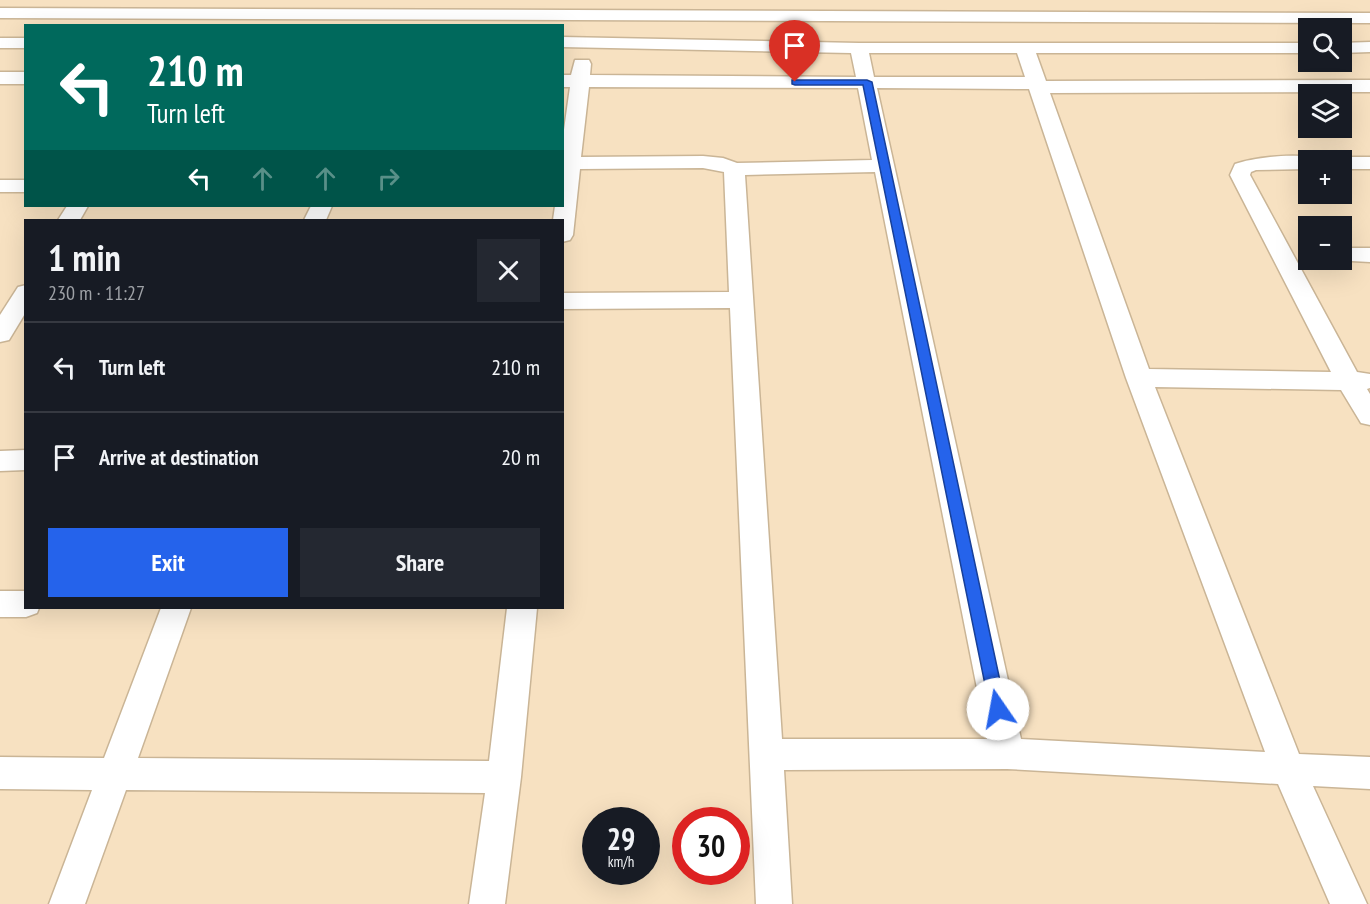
<!DOCTYPE html>
<html lang="en">
<head>
<meta charset="utf-8">
<style>
	:root { --surface:#171b24; --page:#242831; --text:#f1f3f6; --muted:#9ea1a6; --line:#363941; --accent:#2563eb }
	body { margin:0; font-family:"PT Sans Narrow",sans-serif; background:var(--page); color:var(--text); height:100vh; display:flex; flex-direction:column; font-size:22px; white-space:nowrap }
	* { box-sizing:border-box; margin:0 }
	p { font-size:20px; color:var(--muted) }
	.icon { flex:none; width:33px; height:33px; fill:none; stroke:currentColor; stroke-width:2; stroke-linecap:round; stroke-linejoin:round }
	.map { position:relative; flex:1; overflow:hidden }
	.panel { position:absolute; left:24px; top:219px; width:540px; height:390px; display:flex; flex-direction:column; background:var(--surface); border-radius:0px; box-shadow:0 6px 24px #0002 }
	.panel>* { flex:none }
	.banner { position:absolute; left:24px; top:24px; width:540px; height:183px; border-radius:0px; box-shadow:0 6px 24px #0002; background:#00695c; color:#fff; overflow:hidden }
	.fabs { position:absolute; left:1298px; top:18px; display:grid; gap:12px }
	.fabs a { display:grid; place-items:center; width:54px; height:54px; border-radius:0px; background:var(--surface); box-shadow:0 6px 24px #0002; font-size:30px }
	.speed { position:absolute; left:582px; top:807px; display:flex; gap:12px; font-size:30px; font-weight:700; text-align:center }
	.speed>* { display:grid; place-content:center; width:78px; height:78px; border-radius:50%; background:var(--surface); box-shadow:0 6px 24px #0002; line-height:1 }
	.speed small { font-size:15px; font-weight:400 }
	.speed .limit { border:9px solid #d22; background:#fff; color:#111 }
	.pin { position:absolute; display:grid; place-items:center; width:51px; height:51px; color:#fff; margin:-62px -26px; border-radius:50% 50% 50% 0; rotate:-45deg; box-shadow:0 0 6px #0007 }
	.pin .icon { rotate:45deg }
	.me { position:absolute; width:66px; margin:-33px; rotate:348deg; stroke-linejoin:round; filter:drop-shadow(0 0 4px #0008) }
	.turn { display:flex; align-items:center; gap:21px; height:126px; padding:0 24px; font-size:27px }
	.turn .icon { width:78px; height:78px; stroke-width:2.5 }
	.turn b { display:block; font-size:42px; line-height:51px }
	.lanes { display:flex; align-items:center; height:57px; padding:0 24px; background:#0003; justify-content:center; gap:30px; direction:ltr }
	.lanes .off { opacity:.35 }
	.round { display:grid; place-items:center; flex:none; width:63px; height:63px; border-radius:0px; background:var(--page) }
	.head { display:flex; align-items:center; justify-content:space-between; height:102px; padding:0 24px }
	h1 { font-size:36px; font-weight:600; line-height:45px }
	.button { display:flex; gap:12px; margin-top:auto; padding:12px 24px }
	.button a { flex:1; height:69px; border-radius:0px; background:var(--accent); color:#fff; font-size:24px; font-weight:600; line-height:69px; text-align:center }
	.button a+a { background:var(--page); color:var(--text) }
	ul { padding:0; list-style:none }
	li { display:flex; align-items:center; gap:18px; height:90px; padding:0 24px; border-top:2px solid var(--line) }
	li div { flex:1 }
	li b { display:block; font-size:22px }
	li em { font-style:normal }
	.map>svg:first-child { display:block }
</style>
</head>
<body>
<div class="map">
<svg width="1370" height="904" viewBox="0 0 1370 904">
	<rect width="100%" height="100%" fill="#f7e1c1"/>
	<g fill="none" stroke-linecap="round" stroke-linejoin="round">
		<g stroke="#cab596" stroke-width="3">
			<g id="minor">
				<polygon points="0,8 1370,13 1370,23 0,18"/>
				<path d="M562,37l297,6h449v10h-272l10,28 324,-1v12l-320,1 99,276 182,3 -101,-197 5,-11c17,-6 67,-13 82,-4h-9v9l-52,1 -5,2 -1,3 107,197 13,2v14l-3,1 3,5v31l-9,-2 -20,-33 -186,-3 144,367 71,3v32l-57,-3 54,118h-37l-52,-120 -271,-15 -223,1 8,134h-36l-26,-596 -168,1v-16l167,-1 -5,-120 -21,-4 -123,1 -7,66 -3,5 -8,2v-22h-9l2,-14h7v-62l8,-57h-8v-12h9l4,-15h14l2,4 -1,11 266,2 -5,-24 -289,-6zM869,53h148l8,24h-151zM589,87l269,1 14,72 -135,3 -14,-5 -20,-2 -122,1zM877,88l152,1 97,289 139,374 -244,-13zM875,172l112,567h-205l-37,-564z"/>
				<rect x="0" y="38" width="26" height="10"/>
				<polygon points="1370,42 1370,52 1341,53 1341,43"/>
				<rect x="0" y="72" width="26" height="12"/>
				<polygon points="1341,157 1370,157 1370,169 1341,169 1341,160 1332,160"/>
				<rect x="0" y="180" width="26" height="12"/>
				<polygon points="67,206 88,206 80,220 58,220"/>
				<polygon points="311,206 332,206 326,220 304,220"/>
				<polygon points="1341,248 1370,248 1370,262 1333,260 1341,260"/>
				<polygon points="26,285 26,312 9,340 0,342 0,315 18,287"/>
				<polygon points="26,450 26,470 0,471 0,451"/>
				<polygon points="0,591 26,591 26,608 39,608 37,613 26,617 0,617"/>
				<polygon points="161,608 191,608 138,758 489,761 507,608 537,608 521,777 505,904 469,904 485,793 126,790 85,904 49,904 92,790 0,789 0,757 104,758"/>
			</g>
		</g>
		<use href="#minor" fill="#fff" fill-rule="evenodd"/>
	</g>
	<polygon fill="#2563eb" stroke="#184099" stroke-width="1.5" points="792,80 867,80 872,82 1006,709 1004,714 998,716 992,714 990,709 863,85 795,85 792,84"/>
</svg>
<div class="fabs">
<a><svg class="icon" aria-label="search" viewBox="0 0 24 24"><circle cx="10" cy="10" r="6"/><path d="M15 15l6 6"/></svg></a>
<a><svg class="icon" aria-label="layers" viewBox="0 0 24 24"><path d="M12 4l9 5-9 5-9-5zM3 14l9 5 9-5"/></svg></a>
<a>+</a>
<a>−</a>
</div>
<div class="speed"><div>29<small>km/h</small></div><div class="limit">30</div></div>
<div class="pin" style="left:795px;top:82px;background:#d93025"><svg class="icon" aria-label="arrive" viewBox="0 0 24 24"><path d="M6 21V4h12l-3 4 3 4H6"/></svg></div>
<svg class="me" style="left:998px;top:709px" viewBox="-20 -20 40 40"><circle r="19" fill="#fff"/><path d="M0-13L10 11 0 6-10 11z" fill="#2563eb"/></svg>
<div class="banner">
<div class="turn"><svg class="icon" aria-label="left" viewBox="0 0 24 24"><path d="M17 20v-9H6M10 6l-5 5 5 5"/></svg><div><b>210 m</b>Turn left</div></div>
<div class="lanes"><svg class="icon" aria-label="left" viewBox="0 0 24 24"><path d="M17 20v-9H6M10 6l-5 5 5 5"/></svg><svg class="icon off" aria-label="ahead" viewBox="0 0 24 24"><path d="M12 20V5M6 11l6-6 6 6"/></svg><svg class="icon off" aria-label="ahead" viewBox="0 0 24 24"><path d="M12 20V5M6 11l6-6 6 6"/></svg><svg class="icon off" aria-label="right" viewBox="0 0 24 24"><path d="M7 20v-9h11M14 6l5 5-5 5"/></svg></div>
</div>
<section class="panel">
<div class="head"><div><h1>1 min</h1><p>230 m · 11:27</p></div><a class="round"><svg class="icon" aria-label="close" viewBox="0 0 24 24"><path d="M6 6l12 12M18 6L6 18"/></svg></a></div>
<ul>
<li><svg class="icon" aria-label="left" viewBox="0 0 24 24"><path d="M17 20v-9H6M10 6l-5 5 5 5"/></svg><div><b>Turn left</b></div><em>210 m</em></li>
<li><svg class="icon" aria-label="arrive" viewBox="0 0 24 24"><path d="M6 21V4h12l-3 4 3 4H6"/></svg><div><b>Arrive at destination</b></div><em>20 m</em></li>
</ul>
<div class="button"><a>Exit</a><a>Share</a></div>
</section>
</div>
</body>
</html>
